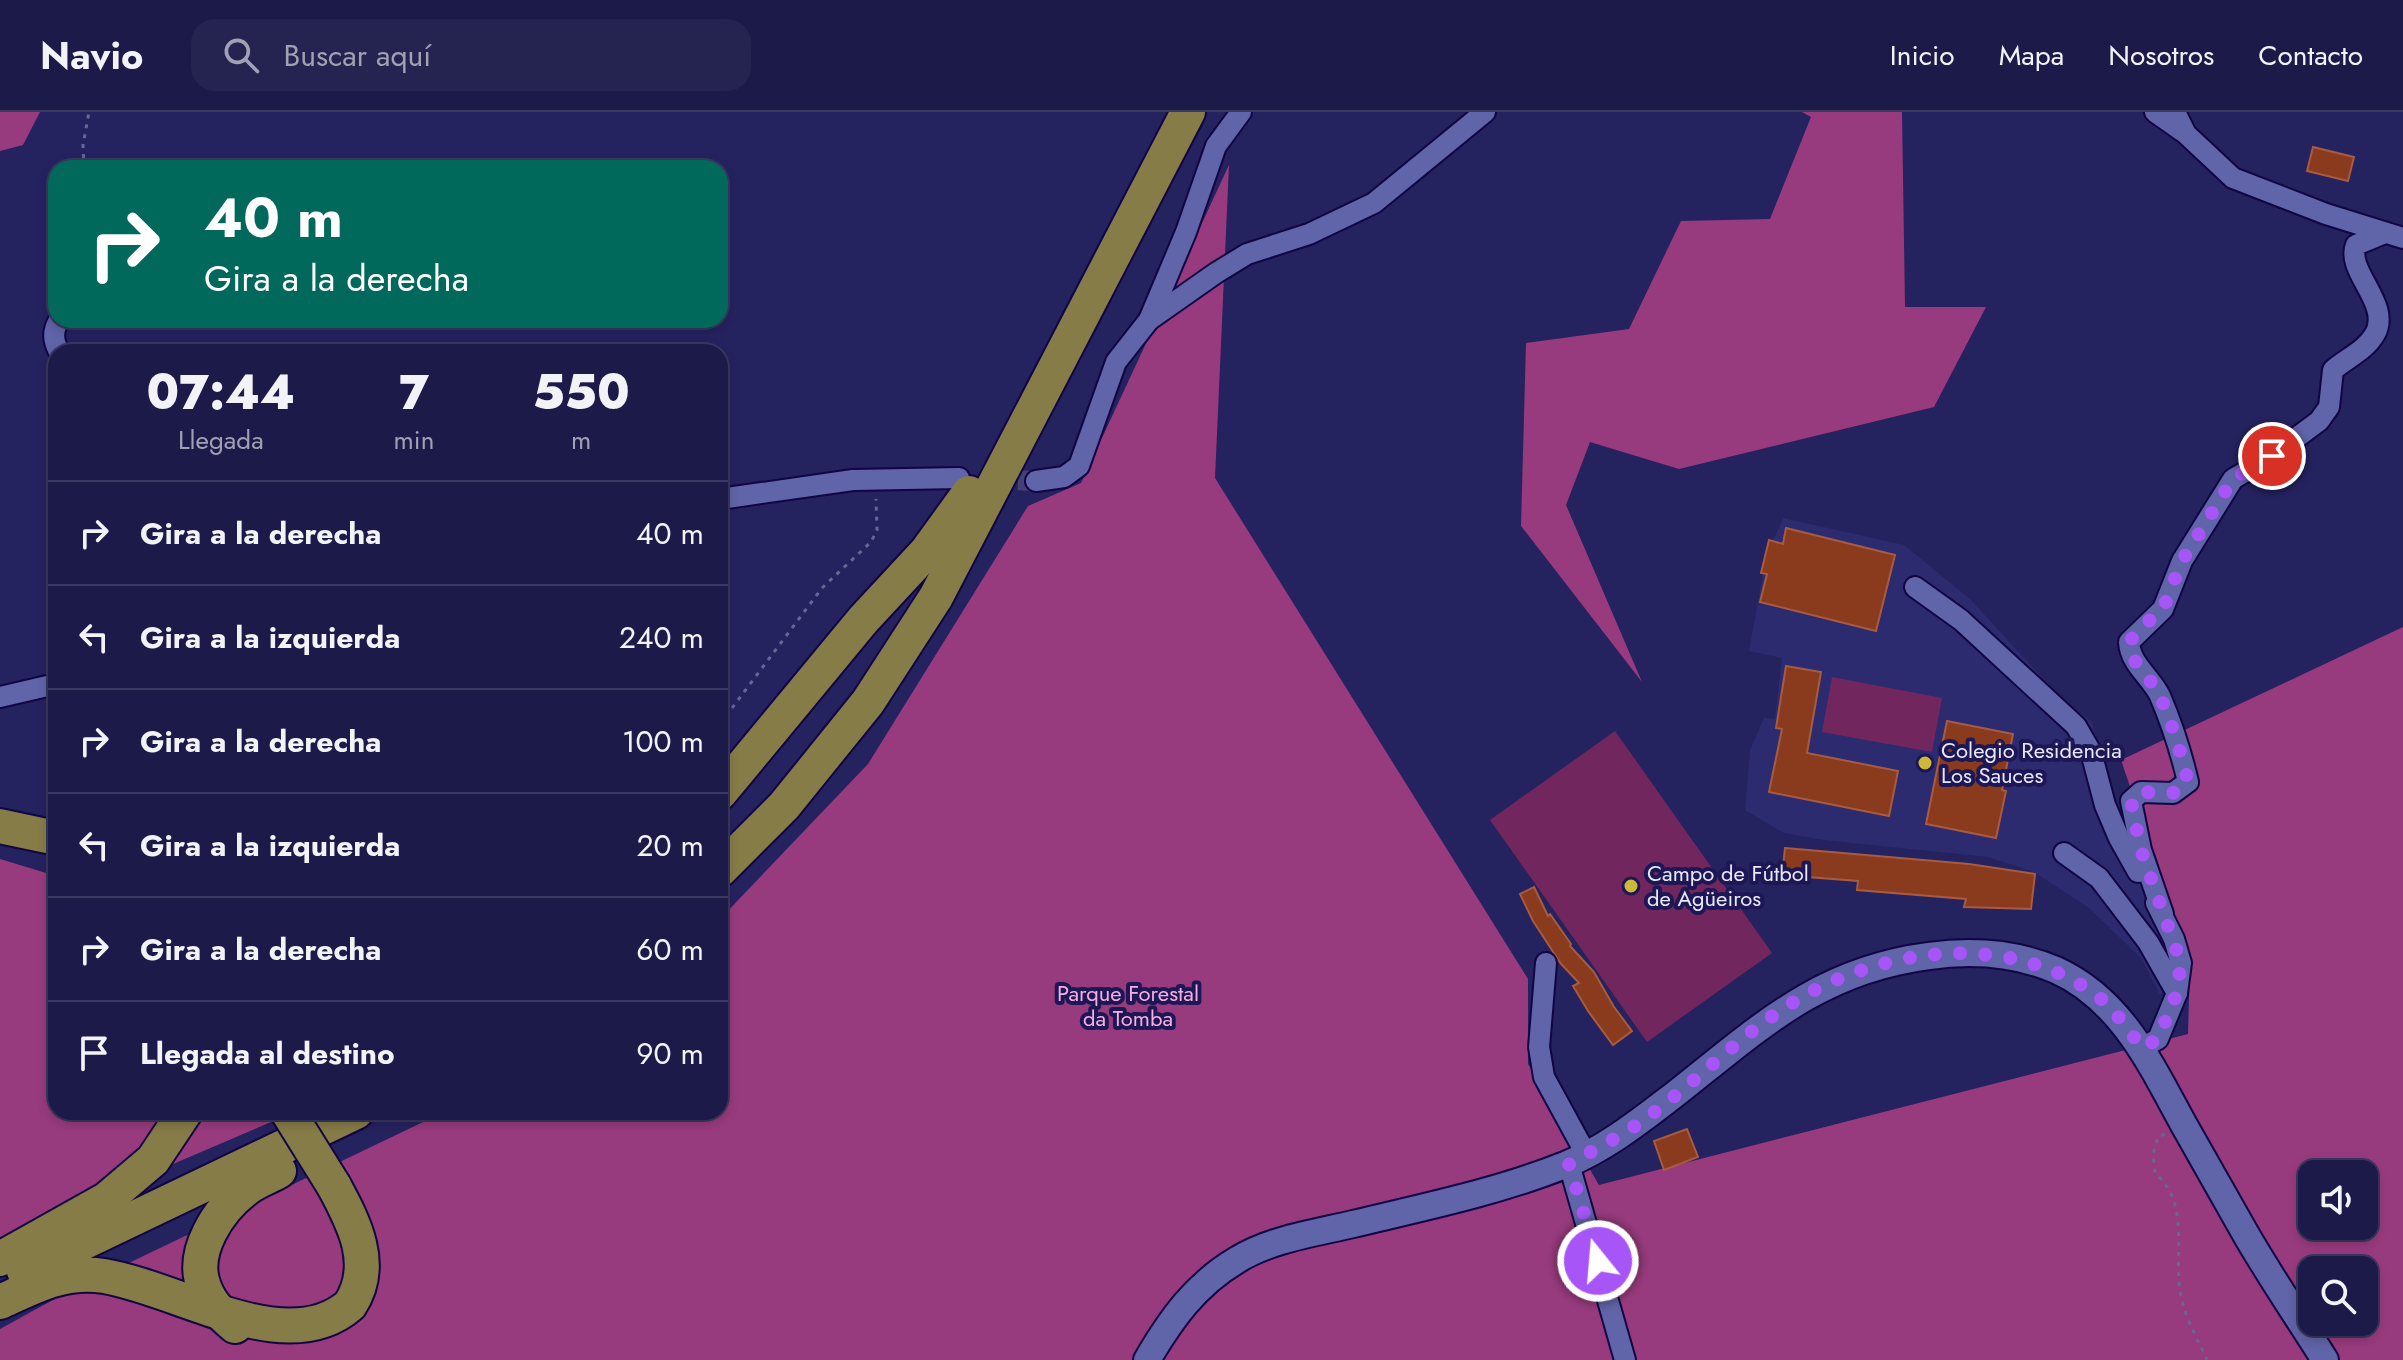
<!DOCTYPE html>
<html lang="es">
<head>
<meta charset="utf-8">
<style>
	:root { --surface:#1c1a48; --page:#25234f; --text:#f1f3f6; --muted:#a0a1b4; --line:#3a3860 }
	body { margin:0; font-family:Jost,sans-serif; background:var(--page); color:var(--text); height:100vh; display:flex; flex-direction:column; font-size:30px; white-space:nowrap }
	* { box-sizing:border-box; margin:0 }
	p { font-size:26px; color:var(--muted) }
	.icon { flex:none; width:44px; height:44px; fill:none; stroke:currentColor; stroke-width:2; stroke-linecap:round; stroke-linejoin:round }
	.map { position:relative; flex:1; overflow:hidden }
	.side { position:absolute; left:48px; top:232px; width:680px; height:776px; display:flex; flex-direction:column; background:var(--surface); border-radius:24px; box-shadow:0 4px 12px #0003,0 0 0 2px var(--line) }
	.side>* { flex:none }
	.hud { position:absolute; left:48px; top:48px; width:680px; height:168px; border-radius:24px; box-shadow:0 4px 12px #0003,0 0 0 2px var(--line); background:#00695c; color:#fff; overflow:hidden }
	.buttons { position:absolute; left:2298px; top:1048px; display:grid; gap:16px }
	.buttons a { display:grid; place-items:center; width:80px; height:80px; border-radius:16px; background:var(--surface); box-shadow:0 4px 12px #0003,0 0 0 2px var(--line); font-size:40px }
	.pin { position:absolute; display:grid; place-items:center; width:68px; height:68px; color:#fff; margin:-34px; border:4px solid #fff; border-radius:50%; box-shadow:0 2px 8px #0007 }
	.me { position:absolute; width:88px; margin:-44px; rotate:343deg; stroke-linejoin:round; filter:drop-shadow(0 0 6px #0008) }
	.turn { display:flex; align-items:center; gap:28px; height:168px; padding:0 24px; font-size:36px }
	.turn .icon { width:104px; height:104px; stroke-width:2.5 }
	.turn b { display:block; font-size:56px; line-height:68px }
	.eta { display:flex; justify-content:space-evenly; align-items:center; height:136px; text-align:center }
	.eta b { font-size:48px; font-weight:800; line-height:56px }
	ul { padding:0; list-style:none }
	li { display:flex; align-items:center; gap:24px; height:104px; padding:0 24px; border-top:2px solid var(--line) }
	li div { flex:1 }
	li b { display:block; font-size:30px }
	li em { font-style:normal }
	header { display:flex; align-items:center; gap:48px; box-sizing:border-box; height:112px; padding:0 40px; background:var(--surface); border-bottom:2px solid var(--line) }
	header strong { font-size:38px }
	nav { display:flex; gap:44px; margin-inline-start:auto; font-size:28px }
	.search { width:560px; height:72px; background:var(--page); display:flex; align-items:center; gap:20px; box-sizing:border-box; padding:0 28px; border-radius:24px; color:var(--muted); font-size:30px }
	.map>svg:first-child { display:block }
</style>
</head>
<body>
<header>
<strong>Navio</strong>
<div class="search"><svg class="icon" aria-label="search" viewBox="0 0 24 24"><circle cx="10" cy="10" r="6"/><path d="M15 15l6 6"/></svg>Buscar aquí</div>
<nav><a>Inicio</a><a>Mapa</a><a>Nosotros</a><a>Contacto</a></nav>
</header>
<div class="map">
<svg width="2403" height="1248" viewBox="0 0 2403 1248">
	<rect width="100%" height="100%" fill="#252260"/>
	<polygon fill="#2d2b70" points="1783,406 1904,433 1970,487 2059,584 2092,610 2114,700 2169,830 2175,860 2160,883 2142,847 2089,796 2034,760 1988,745 1824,728 1784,721 1745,698 1750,638 1764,606 1775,607 1782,546 1749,539 1766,446"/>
	<g fill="#72265e">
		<polygon points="1832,565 1942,586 1932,640 1822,620"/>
		<polygon points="1615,619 1772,841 1647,930 1490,708"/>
	</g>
	<g fill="#983b7e" fill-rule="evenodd">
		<polygon points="0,0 40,0 23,33 0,39"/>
		<polygon points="1802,0 1902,0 1905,195 1986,195 1934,295 1679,357 1590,330 1566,393 1642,570 1521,414 1526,231 1629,217 1681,109 1770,107 1811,5"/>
		<path d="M1229,53l-14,313 313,501v85l71,121 589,-151 2,-70 -69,-204 282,-133v733h-2403v-31l62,-34 382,-183h276v-193l148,-155 160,-258 53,-23zM2312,1062h52v52h-52zM2312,1158h52v52h-52z"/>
		<polygon points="0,747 56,764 56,1000 266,1000 271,1010 0,1126"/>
	</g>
	<g fill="#8b3b1d" stroke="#a75b41" stroke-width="2">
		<polygon points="2313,35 2354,45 2348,69 2307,59"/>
		<polygon points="1786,416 1895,443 1876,519 1760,490 1767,462 1761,461 1769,428 1783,432"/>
		<polygon points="1786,554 1821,560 1807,641 1898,659 1889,704 1769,680 1782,617 1776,616"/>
		<polygon points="1947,609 2013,622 2002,678 2006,679 1996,726 1926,712"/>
		<polygon points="1785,736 1969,752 2035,762 2031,797 1964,795 1966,787 1857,778 1858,769 1782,763"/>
		<polygon points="1534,775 1548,804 1550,802 1571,832 1570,834 1594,860 1614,895 1632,919 1613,933 1588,899 1573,874 1579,871 1561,852 1533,809 1520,782"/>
		<polygon points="1687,1017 1698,1045 1664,1058 1654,1029"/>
	</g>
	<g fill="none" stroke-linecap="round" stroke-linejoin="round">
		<polyline stroke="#424077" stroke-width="20" stroke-dasharray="20 10" stroke-linecap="butt" points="988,367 1036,369"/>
		<g stroke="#110543" stroke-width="24">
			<g id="minor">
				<polyline points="2155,0 2182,19"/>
				<polyline points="2175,0 2186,22 2233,66 2326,102 2403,126"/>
				<path d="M59,208c-7,12 -6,20 0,32"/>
				<polyline points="1149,208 1186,120 1216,34 1241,0"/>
				<polyline points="1036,369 1064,365 1079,354 1116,250 1149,208 1216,161 1247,142 1309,122 1374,91 1485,0"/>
				<polyline points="720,387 853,368 959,366"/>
				<polyline points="1915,475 1961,508 2076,614 2091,640 2105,693 2119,726 2138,760"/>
				<polyline points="0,585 56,572"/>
				<polyline points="2064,741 2099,766 2148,830 2177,881"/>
				<path d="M2163,802l-22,-64 -10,-49 10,-9 32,1 15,-11c-7,-30 -16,-58 -28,-86 -9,-19 -30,-32 -31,-54l34,-33 19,-48 51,-82 39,-23 47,-35 10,-14 4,-37c14,-12 32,-19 42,-36 17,-30 -30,-63 -19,-89l29,-12"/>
				<polyline points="1546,851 1539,935 1544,965 1586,1042"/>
				<polyline points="2142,936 2158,927 2177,881 2181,851 2174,827 2156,791"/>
				<polyline points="1569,1052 1625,1248"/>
			</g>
		</g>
		<g stroke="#110543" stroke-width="30">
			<path id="tertiary" d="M1147,1248c24,-41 48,-75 90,-100 34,-21 78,-27 116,-36 71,-17 144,-32 212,-59 40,-16 75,-44 109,-70 84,-66 144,-125 255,-139 43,-6 87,-3 127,14 66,30 95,95 128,155 20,36 40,71 60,106 25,44 54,86 81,129"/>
		</g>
		<g stroke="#110543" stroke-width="38">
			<g id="trunk">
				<polyline points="720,681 863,508 927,439 969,381"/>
				<polyline points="0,714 56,726"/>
				<polyline points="720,758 784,694 868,590 936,485 1188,0"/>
				<polyline points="0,1147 107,1087 153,1048 185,1000"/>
				<polyline points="24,1159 356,1000"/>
				<path d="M0,1190c35,-16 64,-32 104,-26 77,13 183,84 246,29 26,-40 4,-82 -16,-119"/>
				<path d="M235,1214c-13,-11 -25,-22 -31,-39 -14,-35 15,-78 42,-98 10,-8 23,-12 33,-18"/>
			</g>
		</g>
		<g stroke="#676694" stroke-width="3" stroke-dasharray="4 6" stroke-linecap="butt">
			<polyline points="84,56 83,33 89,0"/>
			<polyline points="720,612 822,476 871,430 877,418 876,387"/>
			<path d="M2165,1022l-7,3 -5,17 2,19c35,30 19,77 25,117 3,25 17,47 27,70"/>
		</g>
		<use href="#minor" stroke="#6064a8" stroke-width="20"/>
		<use href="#tertiary" stroke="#6064a8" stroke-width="26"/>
		<use href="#trunk" stroke="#867c48" stroke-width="34"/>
		<g stroke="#110543" stroke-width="38" stroke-linecap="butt">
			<polyline id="trunk-bridge" points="288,1000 334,1074"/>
		</g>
		<use href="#trunk-bridge" stroke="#867c48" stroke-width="34"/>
	</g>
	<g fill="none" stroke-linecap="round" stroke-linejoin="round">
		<path stroke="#a855f7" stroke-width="14" stroke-dasharray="0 25.2" d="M1598,1149l-29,-97c21,-12 43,-23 63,-36 62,-41 113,-101 179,-136 85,-45 195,-57 278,-2 22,14 37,37 53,58l16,-9 19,-46 4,-30 -40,-113 -10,-49 10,-9 32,1 15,-11c-7,-30 -16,-58 -28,-86 -9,-19 -30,-32 -31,-54l14,-16 20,-17 19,-48 51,-82 39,-23"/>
	</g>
	<g fill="#cdb938" stroke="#1d1755" stroke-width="3">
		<circle cx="1925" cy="651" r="8"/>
		<circle cx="1631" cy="774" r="8"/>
	</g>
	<g text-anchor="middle" stroke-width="8" stroke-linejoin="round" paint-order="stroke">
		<g font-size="22" fill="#e7e9f9" stroke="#1d1755" text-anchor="start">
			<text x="1941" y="646">Colegio Residencia<tspan x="1941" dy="25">Los Sauces</tspan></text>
			<text x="1647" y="769">Campo de Fútbol<tspan x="1647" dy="25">de Agüeiros</tspan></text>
		</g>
		<g font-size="22" fill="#f8aedf" stroke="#1d1755">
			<text x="1128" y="889">Parque Forestal<tspan x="1128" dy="25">da Tomba</tspan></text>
		</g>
	</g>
</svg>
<div class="buttons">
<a><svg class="icon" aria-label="sound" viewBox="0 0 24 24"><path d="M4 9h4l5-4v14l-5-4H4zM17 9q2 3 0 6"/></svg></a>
<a><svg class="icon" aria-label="search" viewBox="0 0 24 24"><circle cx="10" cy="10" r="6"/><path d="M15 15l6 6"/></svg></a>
</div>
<div class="pin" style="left:2272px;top:344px;background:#d93025"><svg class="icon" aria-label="arrive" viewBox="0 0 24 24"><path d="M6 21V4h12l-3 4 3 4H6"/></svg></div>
<svg class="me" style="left:1598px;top:1149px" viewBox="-20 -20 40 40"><circle r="17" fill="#a855f7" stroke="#fff" stroke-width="3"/><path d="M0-11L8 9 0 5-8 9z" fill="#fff"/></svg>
<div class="hud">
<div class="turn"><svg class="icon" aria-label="right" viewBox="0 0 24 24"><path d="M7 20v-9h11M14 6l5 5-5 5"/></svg><div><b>40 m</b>Gira a la derecha</div></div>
</div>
<section class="side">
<div class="eta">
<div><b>07:44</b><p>Llegada</p></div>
<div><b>7</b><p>min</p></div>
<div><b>550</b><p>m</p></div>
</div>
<ul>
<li><svg class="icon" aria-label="right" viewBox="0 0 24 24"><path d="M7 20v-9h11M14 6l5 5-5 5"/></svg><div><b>Gira a la derecha</b></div><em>40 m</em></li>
<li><svg class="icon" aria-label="left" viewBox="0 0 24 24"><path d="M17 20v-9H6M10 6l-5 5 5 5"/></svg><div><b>Gira a la izquierda</b></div><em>240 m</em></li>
<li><svg class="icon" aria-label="right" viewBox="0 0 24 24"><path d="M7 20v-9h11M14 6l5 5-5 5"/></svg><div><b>Gira a la derecha</b></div><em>100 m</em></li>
<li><svg class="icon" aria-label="left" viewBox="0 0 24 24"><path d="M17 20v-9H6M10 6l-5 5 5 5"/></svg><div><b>Gira a la izquierda</b></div><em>20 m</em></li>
<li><svg class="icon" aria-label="right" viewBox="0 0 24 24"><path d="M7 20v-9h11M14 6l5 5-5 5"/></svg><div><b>Gira a la derecha</b></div><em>60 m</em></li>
<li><svg class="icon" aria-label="arrive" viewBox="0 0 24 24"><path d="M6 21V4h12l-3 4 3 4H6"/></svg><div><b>Llegada al destino</b></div><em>90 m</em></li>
</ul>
</section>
</div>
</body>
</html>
